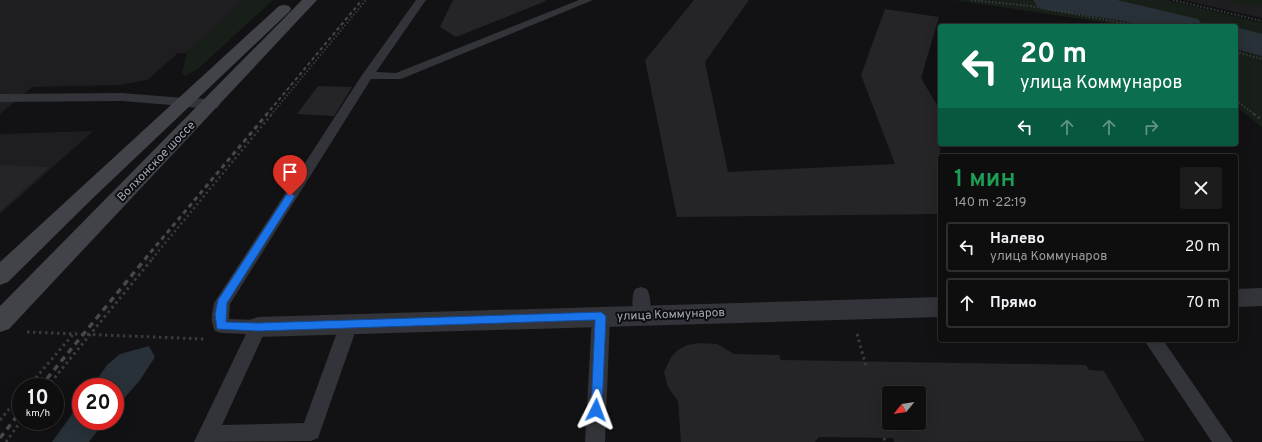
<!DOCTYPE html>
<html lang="ru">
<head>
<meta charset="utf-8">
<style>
	:root { --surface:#0e0e0f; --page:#1c1c1d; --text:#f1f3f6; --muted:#9b9c9e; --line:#2e2e2f }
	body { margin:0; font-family:Overpass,sans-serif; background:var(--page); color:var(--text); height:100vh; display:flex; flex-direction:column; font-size:15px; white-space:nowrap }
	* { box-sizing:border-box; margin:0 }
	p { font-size:13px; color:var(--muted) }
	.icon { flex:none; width:22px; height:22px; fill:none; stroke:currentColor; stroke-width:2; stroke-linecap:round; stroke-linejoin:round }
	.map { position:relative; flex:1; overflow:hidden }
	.details { position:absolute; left:938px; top:154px; width:300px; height:188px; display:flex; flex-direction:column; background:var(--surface); border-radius:4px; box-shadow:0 4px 16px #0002,0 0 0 1px var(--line) }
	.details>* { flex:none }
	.hud { position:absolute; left:938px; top:24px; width:300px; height:122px; border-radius:4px; box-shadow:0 4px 16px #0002,0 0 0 1px var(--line); background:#0b6e4f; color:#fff; overflow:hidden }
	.needle { width:26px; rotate:240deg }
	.buttons { position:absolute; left:882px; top:386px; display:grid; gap:8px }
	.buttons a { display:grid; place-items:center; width:44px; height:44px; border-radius:4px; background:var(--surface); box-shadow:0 4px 16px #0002,0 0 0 1px var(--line); font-size:20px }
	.speed { position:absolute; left:12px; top:378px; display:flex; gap:8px; font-size:20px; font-weight:700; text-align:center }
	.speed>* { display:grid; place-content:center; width:52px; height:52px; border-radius:50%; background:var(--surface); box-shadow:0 4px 16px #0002,0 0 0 1px var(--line); line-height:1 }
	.speed small { font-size:10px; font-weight:400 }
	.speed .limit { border:6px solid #d22; background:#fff; color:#111 }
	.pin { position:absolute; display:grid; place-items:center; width:34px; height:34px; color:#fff; margin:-41px -17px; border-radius:50% 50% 50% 0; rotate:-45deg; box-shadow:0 0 4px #0007 }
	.pin .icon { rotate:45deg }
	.me { position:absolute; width:44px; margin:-22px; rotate:3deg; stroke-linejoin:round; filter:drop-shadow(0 0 3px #0008) }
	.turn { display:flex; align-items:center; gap:14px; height:84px; padding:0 16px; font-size:18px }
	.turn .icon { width:52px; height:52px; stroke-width:2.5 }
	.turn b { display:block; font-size:28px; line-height:34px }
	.lanes { display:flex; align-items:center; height:38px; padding:0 16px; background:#0003; justify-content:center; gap:20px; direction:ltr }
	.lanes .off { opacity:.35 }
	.round { display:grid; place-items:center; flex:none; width:42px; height:42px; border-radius:4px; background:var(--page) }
	.headline { display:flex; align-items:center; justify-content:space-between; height:68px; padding:0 16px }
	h1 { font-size:24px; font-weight:600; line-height:30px; color:#1e9e55 }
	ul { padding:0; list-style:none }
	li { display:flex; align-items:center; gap:12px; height:50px; margin:0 8px 6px; padding:0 8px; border:2px solid var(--line); border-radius:4px }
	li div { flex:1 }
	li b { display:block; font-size:15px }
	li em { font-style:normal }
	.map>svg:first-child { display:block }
</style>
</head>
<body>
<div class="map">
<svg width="1262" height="442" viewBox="0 0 1262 442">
	<rect width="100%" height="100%" fill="#121214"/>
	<g fill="#1e1e21">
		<polygon points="0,0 245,0 187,53 178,53 147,80 120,85 32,87 0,114"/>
		<polygon points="1184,0 1262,0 1262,18"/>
		<polygon points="93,131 0,214 0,134"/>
	</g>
	<g fill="#181f19">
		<polygon points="245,0 273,0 199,68 185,76 182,73 187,53"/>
		<polygon points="954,0 1029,0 1098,10 1174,26 1127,26"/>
		<polygon points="1065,0 1167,0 1262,23 1262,43 1236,37 1236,26 1194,26 1144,13"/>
		<polygon points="1229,0 1262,0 1262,6 1234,5"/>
		<polygon points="1236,41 1262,48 1262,127 1236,106"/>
	</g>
	<g fill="#283138">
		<polygon points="149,346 155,357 140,380 115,409 115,387 92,387 107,365 120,354"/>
		<polygon points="81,402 81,421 105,421 89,442 52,442"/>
	</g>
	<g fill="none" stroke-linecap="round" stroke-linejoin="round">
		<g fill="#283138" fill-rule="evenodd">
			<polygon points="1033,0 1117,0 1198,19 1203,26 1144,26 1124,21 1049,10 1038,7"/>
			<polygon points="1236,27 1262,34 1262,56 1236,49"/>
		</g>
	</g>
	<g fill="#252528" fill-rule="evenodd">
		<polygon points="453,0 545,0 546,1 456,37 440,27"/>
		<polygon points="694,0 749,0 705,62 728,172 895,164 861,75 885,9 939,17 921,78 940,110 940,214 677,217 645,60"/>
		<polygon points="318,86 352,87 334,116 297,114"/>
		<polygon points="0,165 49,167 0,211"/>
		<path d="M700,343l17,1 17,10 45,1 2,5 305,5 3,5 15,1 41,70 -251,1 -1,-4 -74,-1 -4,5h-134l-3,-41 -10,-14 -4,-15 7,-15 7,-7 9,-5zM889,393h30v30h-30z"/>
	</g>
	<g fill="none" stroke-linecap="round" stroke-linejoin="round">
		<g stroke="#393b40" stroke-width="2" stroke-dasharray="1.5 2" stroke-linecap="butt">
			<polyline points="971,0 1030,6 1139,26"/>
			<polyline points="1173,0 1262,21"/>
			<polyline points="1236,52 1262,59"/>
			<polyline points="1236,100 1255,115"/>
			<polyline points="271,115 366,0"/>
		</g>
		<g stroke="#393b40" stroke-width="2.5" stroke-dasharray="2 3" stroke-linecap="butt">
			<polyline points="1254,114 1262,120"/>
			<polyline points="152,259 272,114"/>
		</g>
		<g stroke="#393b40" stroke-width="3" stroke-dasharray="2.5 3.5" stroke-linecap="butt">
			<polyline points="27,332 204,339"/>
			<polyline points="857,334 866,366"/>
			<polyline points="28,387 75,332"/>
			<polyline points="47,387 153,258"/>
			<polyline points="0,420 21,395"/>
			<polyline points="884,438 885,442"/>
			<polyline points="6,442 21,421"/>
		</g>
		<g fill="#333439" fill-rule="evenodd">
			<path d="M416,0h10l-50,72 20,1 183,-73h14l-192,79h-30l-141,225 -1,15 29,1 6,2 3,5 -45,98 82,-2 36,-99 3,-5 6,-2 6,2 3,5 -40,114 -7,3 -117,1 52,-108 -25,-1 -6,-2c-5,-9 -3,-18 -1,-28l148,-228z"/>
			<polygon points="122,93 183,98 189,102 183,106 122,101 0,102 0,94"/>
			<path d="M641,287l6,2c4,7 5,23 1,31l-6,2 -6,-2c-4,-8 -5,-24 -1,-31z"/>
			<polygon points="601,309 607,311 610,316 605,442 585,442 592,316 595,311"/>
			<polygon points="1144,340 1163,340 1233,442 1212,442"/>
		</g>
		<g fill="#333439" fill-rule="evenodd">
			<polygon points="183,97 217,100 220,104 217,108 211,109 177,106 174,102 177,98"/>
			<polygon points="1262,288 1262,306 1236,307 1236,289"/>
			<polygon points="940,297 940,317 258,337 249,334 245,327 249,320 258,317"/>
		</g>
		<g fill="#414349" fill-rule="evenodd">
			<polygon points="302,0 317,0 9,329 0,332 0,306"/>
			<polygon points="284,5 289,6 291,9 289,12 93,198 8,282 0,285 0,262 279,6"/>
		</g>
		<polyline stroke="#46484e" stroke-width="2" stroke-dasharray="3.5 3" stroke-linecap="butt" points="266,115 362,0"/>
		<polyline stroke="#46484e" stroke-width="3" stroke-dasharray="4.5 4" stroke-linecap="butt" points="145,259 267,114"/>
		<g stroke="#46484e" stroke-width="3.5" stroke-dasharray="6 5" stroke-linecap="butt">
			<polyline points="40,387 146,258"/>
			<polyline points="0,438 21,411"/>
		</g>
	</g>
	<polygon fill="#1a73e8" stroke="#114b97" points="290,193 295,196 227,303 226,322 258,323 601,312 606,316 602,410 601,414 596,416 592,414 591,410 595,320 258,331 217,329 215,314 218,300 287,194"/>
	<g text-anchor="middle" stroke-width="4" stroke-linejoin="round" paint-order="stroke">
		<g font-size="12" fill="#a3a9b5" stroke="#0d0d0f">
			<text transform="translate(156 161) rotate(-46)" y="4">Волхонское шоссе</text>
			<text transform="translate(671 314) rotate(-2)" y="4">улица Коммунаров</text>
		</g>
	</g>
</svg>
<div class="buttons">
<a><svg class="needle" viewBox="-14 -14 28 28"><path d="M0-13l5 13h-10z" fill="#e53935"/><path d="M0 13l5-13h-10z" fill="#9b9c9e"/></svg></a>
</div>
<div class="speed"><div>10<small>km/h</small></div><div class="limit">20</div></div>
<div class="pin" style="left:290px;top:196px;background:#d93025"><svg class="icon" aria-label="arrive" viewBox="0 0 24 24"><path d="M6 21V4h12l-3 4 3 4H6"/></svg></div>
<svg class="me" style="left:596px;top:410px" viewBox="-20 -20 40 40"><path d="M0-17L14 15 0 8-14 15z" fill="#1a73e8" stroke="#fff" stroke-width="4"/></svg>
<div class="hud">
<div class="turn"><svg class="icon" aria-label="left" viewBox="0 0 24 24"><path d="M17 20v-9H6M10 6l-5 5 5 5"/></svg><div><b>20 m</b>улица Коммунаров</div></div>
<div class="lanes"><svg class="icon" aria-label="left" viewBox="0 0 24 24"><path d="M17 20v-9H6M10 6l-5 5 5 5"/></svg><svg class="icon off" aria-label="ahead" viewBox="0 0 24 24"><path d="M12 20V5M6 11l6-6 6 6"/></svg><svg class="icon off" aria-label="ahead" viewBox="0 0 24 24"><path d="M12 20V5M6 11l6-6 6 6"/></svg><svg class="icon off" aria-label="right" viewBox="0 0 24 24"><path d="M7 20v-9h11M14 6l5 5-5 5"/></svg></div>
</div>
<section class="details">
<div class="headline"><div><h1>1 мин</h1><p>140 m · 22:19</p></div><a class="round"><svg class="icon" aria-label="close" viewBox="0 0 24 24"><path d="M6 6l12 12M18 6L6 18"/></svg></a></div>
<ul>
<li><svg class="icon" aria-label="left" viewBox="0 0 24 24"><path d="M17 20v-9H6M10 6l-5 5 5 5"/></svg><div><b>Налево</b><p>улица Коммунаров</p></div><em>20 m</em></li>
<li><svg class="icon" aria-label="ahead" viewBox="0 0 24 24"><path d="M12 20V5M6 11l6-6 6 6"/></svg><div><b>Прямо</b></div><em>70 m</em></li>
</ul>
</section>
</div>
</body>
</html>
